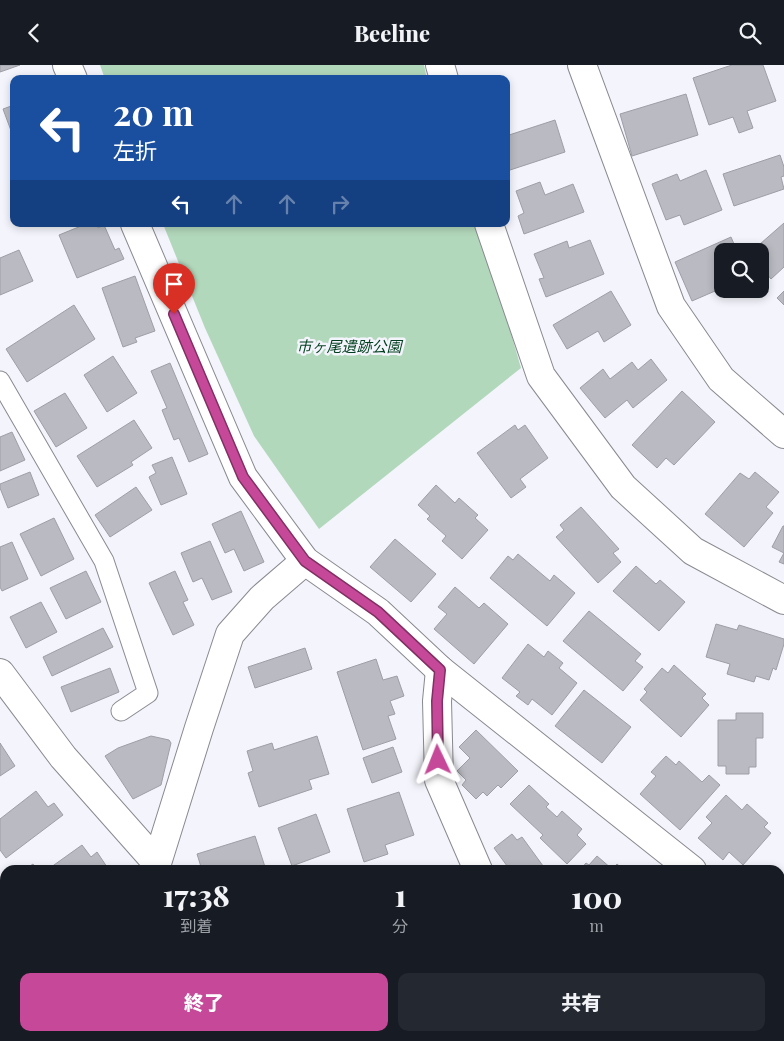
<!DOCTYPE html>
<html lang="ja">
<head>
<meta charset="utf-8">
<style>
	:root { --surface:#171b24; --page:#242831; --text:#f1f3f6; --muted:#9ea1a6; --accent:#c54998 }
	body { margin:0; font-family:"Playfair Display","Noto Sans JP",serif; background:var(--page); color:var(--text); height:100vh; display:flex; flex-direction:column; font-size:19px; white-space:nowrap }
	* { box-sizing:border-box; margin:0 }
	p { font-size:16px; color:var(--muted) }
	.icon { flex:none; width:28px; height:28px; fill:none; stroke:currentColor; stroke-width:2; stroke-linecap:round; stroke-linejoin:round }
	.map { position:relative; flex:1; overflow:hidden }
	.details { position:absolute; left:0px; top:800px; width:785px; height:176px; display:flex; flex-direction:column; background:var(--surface); border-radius:15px 15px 0 0; box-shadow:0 2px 8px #0003 }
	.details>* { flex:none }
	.hud { position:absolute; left:10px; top:10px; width:500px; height:152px; border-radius:10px; box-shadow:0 2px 8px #0003; background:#1a4fa0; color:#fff; overflow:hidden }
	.buttons { position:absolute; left:714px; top:178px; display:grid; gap:10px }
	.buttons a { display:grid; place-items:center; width:55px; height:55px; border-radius:10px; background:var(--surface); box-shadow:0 2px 8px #0003; font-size:25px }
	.pin { position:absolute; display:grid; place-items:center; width:42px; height:42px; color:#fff; margin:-51px -21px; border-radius:50% 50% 50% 0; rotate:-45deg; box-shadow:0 0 5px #0007 }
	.pin .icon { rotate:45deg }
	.me { position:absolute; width:55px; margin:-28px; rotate:358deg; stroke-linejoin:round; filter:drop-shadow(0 0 4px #0008) }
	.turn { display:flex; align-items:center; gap:18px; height:105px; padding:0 20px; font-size:22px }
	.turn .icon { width:65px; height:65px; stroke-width:2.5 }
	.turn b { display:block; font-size:35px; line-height:42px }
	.lanes { display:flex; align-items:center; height:48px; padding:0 20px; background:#0003; justify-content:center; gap:25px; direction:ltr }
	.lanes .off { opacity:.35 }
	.eta { display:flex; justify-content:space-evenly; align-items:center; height:85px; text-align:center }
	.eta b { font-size:30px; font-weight:800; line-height:35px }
	.primary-button { display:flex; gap:10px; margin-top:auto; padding:10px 20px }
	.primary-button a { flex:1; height:58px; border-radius:10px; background:var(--accent); color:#fff; font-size:20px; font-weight:800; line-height:58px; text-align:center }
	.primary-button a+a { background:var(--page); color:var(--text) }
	header { display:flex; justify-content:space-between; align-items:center; height:65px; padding:0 20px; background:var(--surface); font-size:22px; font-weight:800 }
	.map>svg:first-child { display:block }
</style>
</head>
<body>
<header><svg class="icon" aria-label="back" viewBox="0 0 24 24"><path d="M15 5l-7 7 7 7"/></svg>Beeline<svg class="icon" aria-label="search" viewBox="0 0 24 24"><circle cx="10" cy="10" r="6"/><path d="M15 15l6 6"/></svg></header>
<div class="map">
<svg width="784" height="976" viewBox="0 0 784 976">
	<rect width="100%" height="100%" fill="#f4f4fc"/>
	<g fill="#b2d8bb">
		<polygon points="100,0 424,0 427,14 105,14"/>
		<polygon points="163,159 477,159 487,186 521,303 319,464 254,371 205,263"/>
	</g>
	<g fill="#babac2" stroke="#9e9ea6">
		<polygon points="0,0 20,0 0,7"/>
		<polygon points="732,0 763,0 776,36 747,46 753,63 739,68 733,52 709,60 693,13"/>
		<polygon points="686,29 698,70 632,91 620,49"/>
		<polygon points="14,40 14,70 13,71 3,44"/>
		<polygon points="555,55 565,87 507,106 506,71"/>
		<polygon points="780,90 784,102 784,111 781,112 784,124 734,141 723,109"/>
		<polygon points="706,105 722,145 684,160 680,150 666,155 652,119 677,109 680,116"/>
		<polygon points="540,117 545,130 573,119 584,147 524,169 518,151 524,148 516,126"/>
		<polygon points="784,158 784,202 771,214 760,201 760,186 752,186"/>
		<polygon points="86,159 96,159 98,163 104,160 115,185 119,183 124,194 77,213 59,170"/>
		<polygon points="731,172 737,186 722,186 722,223 692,236 675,197"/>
		<polygon points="590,175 604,209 546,232 539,214 544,213 534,189 567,176 569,183"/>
		<polygon points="19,185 33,216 0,230 0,193"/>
		<polygon points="135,211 155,266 135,273 137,277 123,282 102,223"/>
		<polygon points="611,226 631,260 604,277 598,266 567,284 553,260"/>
		<polygon points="784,226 784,240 777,233"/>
		<polygon points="74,240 95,274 27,317 6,284"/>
		<polygon points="113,291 137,328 107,347 84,310"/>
		<polygon points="651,294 667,315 633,343 627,335 605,353 580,323 603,304 610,314 632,297 638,305"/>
		<polygon points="170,298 208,389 189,397 179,373 174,375 162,345 167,343 151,306"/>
		<polygon points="682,326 715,357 674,400 666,393 657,403 632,380"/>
		<polygon points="65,328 87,363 56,382 34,346"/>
		<polygon points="134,355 152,383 131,397 133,400 97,422 77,391"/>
		<polygon points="515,360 518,365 525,360 548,393 520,414 526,422 511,433 477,388"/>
		<polygon points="12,367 25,395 0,406 0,372"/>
		<polygon points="172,392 187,429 161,440 149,412 156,408 152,400"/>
		<polygon points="30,407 39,430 8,443 0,423 0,419"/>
		<polygon points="755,407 779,427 766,442 773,448 744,482 705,449 740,408 749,414"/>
		<polygon points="436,420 455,438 459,433 478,450 475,453 488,465 462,494 442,476 446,471 427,454 430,451 418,440"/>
		<polygon points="136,422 152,445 110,472 95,450"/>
		<polygon points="581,442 619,484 613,488 621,497 598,518 556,472 564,465 560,460"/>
		<polygon points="241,446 264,497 244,506 234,484 225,488 212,459"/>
		<polygon points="54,453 74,494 41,511 20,469"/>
		<polygon points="783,461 784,461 784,499 779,497 784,488 772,482"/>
		<polygon points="395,474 436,509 411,537 370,502"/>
		<polygon points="210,476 232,527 212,535 202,513 193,517 181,488"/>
		<polygon points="12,477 28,514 2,526 0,522 0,482"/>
		<polygon points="518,489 550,516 554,510 575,528 547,561 490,513 508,491 513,495"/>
		<polygon points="636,501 656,519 660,515 685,537 659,566 613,526"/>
		<polygon points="86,506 101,537 66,554 50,523"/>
		<polygon points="175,506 188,535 183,537 194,560 173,570 149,518"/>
		<polygon points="455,522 479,543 484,538 508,559 474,599 434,564 447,549 438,542"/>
		<polygon points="41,537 57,567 26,583 10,552"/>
		<polygon points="589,546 641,589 635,596 643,602 623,626 563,576"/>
		<polygon points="716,559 737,565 739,560 784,574 784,579 776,605 773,603 769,615 756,611 754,617 727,609 730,599 706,592"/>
		<polygon points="103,563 113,582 52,611 43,592"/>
		<polygon points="528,579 544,592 548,586 563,598 559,603 577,618 552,650 532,634 528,640 516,631 520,627 502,613"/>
		<polygon points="305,583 312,604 255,623 248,602"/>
		<polygon points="376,594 383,615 397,611 404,631 390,636 395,649 388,651 396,674 363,685 337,607"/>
		<polygon points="674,600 706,629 702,633 709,640 681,672 640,635 647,627 644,624 662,603 668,608"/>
		<polygon points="110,603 119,627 71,647 61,622"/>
		<polygon points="584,625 631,662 602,698 555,661"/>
		<polygon points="736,648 763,648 763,673 756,673 756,702 749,702 749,709 726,709 726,701 718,701 718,655 736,655"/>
		<polygon points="476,665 518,706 501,723 498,720 487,731 483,727 476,734 462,720 466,715 457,706 470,693 459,682"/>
		<polygon points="151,671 169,675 171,678 161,720 133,734 105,691 118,683"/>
		<polygon points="317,671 329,709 309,715 312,724 259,742 248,708 253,706 247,686 272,678 274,685"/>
		<polygon points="0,678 15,701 0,711"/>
		<polygon points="393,682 402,707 372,718 363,693"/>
		<polygon points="666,691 676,700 679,696 702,717 709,710 720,720 680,765 640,729 656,711 651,707"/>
		<polygon points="529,720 549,739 546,742 557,752 562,746 582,764 577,770 586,779 567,799 540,773 543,770 510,739"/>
		<polygon points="36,726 48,742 54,738 63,750 6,793 0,785 0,754"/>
		<polygon points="399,727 414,770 385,780 388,789 364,797 347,744"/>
		<polygon points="726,730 742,745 747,739 768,758 764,762 771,768 743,800 729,787 723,795 698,773 712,758 706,752"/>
		<polygon points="316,749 330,787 292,801 278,763"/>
		<polygon points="512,769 517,775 522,772 546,805 510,805 494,783"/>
		<polygon points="255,771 266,805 202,805 197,789"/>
		<polygon points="82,780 91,792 97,787 107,802 102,805 47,805"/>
		<polygon points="597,791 612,804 617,799 624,805 580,805 586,798 589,800"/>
		<polygon points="33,799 37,805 24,805"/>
		<polygon points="5,873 5,917 1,920 0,918 0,877"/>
		<polygon points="780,941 783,941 784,945 784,976 739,976 737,971 780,971"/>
		<polygon points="16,971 68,971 64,976 15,976 14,974"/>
		<polygon points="402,971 423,971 426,974 429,971 433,971 438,976 398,976"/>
		<polygon points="488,971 539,971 544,976 484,976"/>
		<polygon points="658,971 716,971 717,976 660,976"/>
	</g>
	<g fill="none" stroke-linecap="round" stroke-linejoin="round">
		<g stroke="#898990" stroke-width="21">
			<polyline id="lane" points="0,316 104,496 148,628 121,646"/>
		</g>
		<g stroke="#898990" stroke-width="30">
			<g id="street">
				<polyline points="67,0 73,14"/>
				<polyline points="440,0 444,14"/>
				<polyline points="582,0 671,241 721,314 784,369"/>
				<polyline points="135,159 243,412 305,496 378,547 440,605 692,805"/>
				<polyline points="489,159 541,311 623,422 693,486 784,535"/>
				<polyline points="440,605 437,636 439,715 478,805"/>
				<polyline points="0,608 63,692 157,798"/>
				<polyline points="155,805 157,798 199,663 230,569 262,533 305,496"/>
				<polyline points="780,847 784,848"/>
				<polyline points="140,971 152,971"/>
				<polyline points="237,971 239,976"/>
				<polyline points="336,971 342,976"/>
				<polyline points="613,971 618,976"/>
				<polyline points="94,976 97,971"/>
			</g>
		</g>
		<use href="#lane" stroke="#fff" stroke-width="19"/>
		<use href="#street" stroke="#fff" stroke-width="28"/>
	</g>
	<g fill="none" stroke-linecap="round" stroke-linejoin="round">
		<g stroke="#802f63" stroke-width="12">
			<polyline id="route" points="174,249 243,412 305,496 378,547 440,605 437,636 438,695"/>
		</g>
		<use href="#route" stroke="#c54998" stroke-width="9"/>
	</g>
	<g text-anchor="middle" stroke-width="5" stroke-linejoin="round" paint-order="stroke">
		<g font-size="15" font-style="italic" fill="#003f1d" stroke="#f4f4fc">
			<text x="349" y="287">市ヶ尾遺跡公園</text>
		</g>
	</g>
</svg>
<div class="buttons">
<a><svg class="icon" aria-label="search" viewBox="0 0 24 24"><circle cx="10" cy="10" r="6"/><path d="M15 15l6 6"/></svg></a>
</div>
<div class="pin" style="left:174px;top:249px;background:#d93025"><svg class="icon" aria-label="arrive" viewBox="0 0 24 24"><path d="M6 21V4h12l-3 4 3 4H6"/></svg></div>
<svg class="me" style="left:438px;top:695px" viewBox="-20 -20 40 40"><path d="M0-17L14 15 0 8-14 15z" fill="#c54998" stroke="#fff" stroke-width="4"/></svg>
<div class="hud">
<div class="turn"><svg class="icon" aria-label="left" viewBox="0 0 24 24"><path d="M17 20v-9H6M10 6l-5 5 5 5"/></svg><div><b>20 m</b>左折</div></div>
<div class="lanes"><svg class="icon" aria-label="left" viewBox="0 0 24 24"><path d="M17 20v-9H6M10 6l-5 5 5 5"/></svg><svg class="icon off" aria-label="ahead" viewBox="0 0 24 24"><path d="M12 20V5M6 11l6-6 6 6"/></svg><svg class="icon off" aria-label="ahead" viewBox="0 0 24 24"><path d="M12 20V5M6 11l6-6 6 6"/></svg><svg class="icon off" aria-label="right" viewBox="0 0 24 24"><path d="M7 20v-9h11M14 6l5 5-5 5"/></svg></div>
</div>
<section class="details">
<div class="eta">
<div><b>17:38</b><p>到着</p></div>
<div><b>1</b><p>分</p></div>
<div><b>100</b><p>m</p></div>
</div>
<div class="primary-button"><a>終了</a><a>共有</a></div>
</section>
</div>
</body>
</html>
